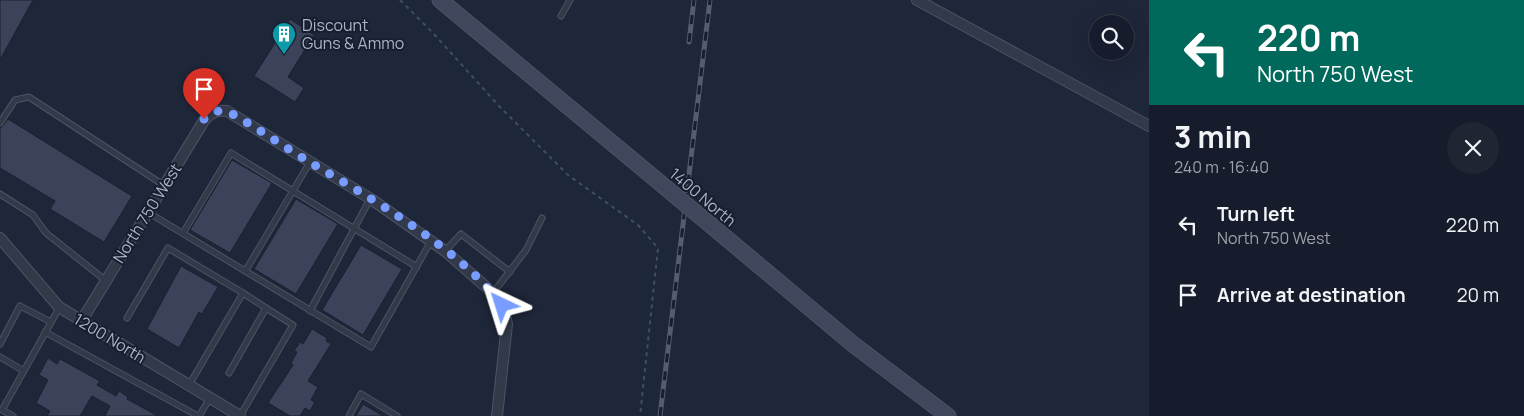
<!DOCTYPE html>
<html lang="en">
<head>
<meta charset="utf-8">
<style>
	:root { --surface:#161c2b; --page:#1f2533; --text:#f1f3f6; --muted:#9ea1a9; --line:#353a47 }
	body { margin:0; font-family:Manrope,sans-serif; background:var(--page); color:var(--text); height:100vh; display:flex; flex-direction:column; font-size:19px; white-space:nowrap }
	* { box-sizing:border-box; margin:0 }
	p { font-size:16px; color:var(--muted) }
	.icon { flex:none; width:28px; height:28px; fill:none; stroke:currentColor; stroke-width:2; stroke-linecap:round; stroke-linejoin:round }
	.map { position:relative; flex:1; overflow:hidden }
	.details { display:flex; flex-direction:column; background:var(--surface); width:375px }
	.details>* { flex:none }
	.hud { background:#00695c; color:#fff; overflow:hidden }
	.tools { position:absolute; left:1089px; top:15px; display:grid; gap:10px }
	.tools a { display:grid; place-items:center; width:45px; height:45px; border-radius:50%; background:var(--surface); box-shadow:0 5px 20px #0002,0 0 0 1px var(--line); font-size:25px }
	.pin { position:absolute; display:grid; place-items:center; width:42px; height:42px; color:#fff; margin:-51px -21px; border-radius:50% 50% 50% 0; rotate:-45deg; box-shadow:0 0 5px #0007 }
	.pin .icon { rotate:45deg }
	.me { position:absolute; width:55px; margin:-28px; rotate:319deg; stroke-linejoin:round; filter:drop-shadow(0 0 4px #0008) }
	.turn { display:flex; align-items:center; gap:18px; height:105px; padding:0 25px; font-size:22px }
	.turn .icon { width:65px; height:65px; stroke-width:2.5 }
	.turn b { display:block; font-size:35px; line-height:42px }
	.round { display:grid; place-items:center; flex:none; width:52px; height:52px; border-radius:26px; background:var(--page) }
	.headline { display:flex; align-items:center; justify-content:space-between; height:85px; padding:0 25px }
	h1 { font-size:30px; font-weight:700; line-height:38px }
	ul { padding:0; list-style:none }
	li { display:flex; align-items:center; gap:15px; height:70px; padding:0 25px }
	li div { flex:1 }
	li b { display:block; font-size:19px }
	li em { font-style:normal }
	main { display:flex; flex:1; min-height:0 }
	.map>svg:first-child { display:block }
</style>
</head>
<body>
<main>
<div class="map">
<svg width="1149" height="416" viewBox="0 0 1149 416">
	<rect width="100%" height="100%" fill="#1e2639"/>
	<g fill="#3a4359" stroke="#192030">
		<polygon points="0,0 33,0 0,60"/>
		<polygon points="290,19 314,35 288,77 304,88 295,102 254,76"/>
		<polygon points="8,119 132,196 104,242 50,209 55,201 0,168 0,129"/>
		<polygon points="232,160 272,183 230,253 190,230"/>
		<polygon points="296,199 338,224 296,294 254,269"/>
		<polygon points="361,245 402,269 363,335 322,310"/>
		<polygon points="181,266 218,287 202,314 199,312 179,348 147,329"/>
		<polygon points="312,329 327,338 326,341 331,344 308,381 318,387 311,400 315,402 310,411 305,408 300,416 290,416 268,403 293,365 291,363 297,352 294,351 300,342 303,344"/>
		<polygon points="48,358 57,364 60,359 100,381 97,385 102,388 116,396 119,391 128,397 127,399 158,416 105,416 110,406 92,396 80,416 47,416 50,411 36,403 48,380 39,375"/>
		<polygon points="363,404 383,416 356,416"/>
	</g>
	<g fill="none" stroke-linecap="round" stroke-linejoin="round">
		<g stroke="#4c5364" stroke-width="7">
			<g id="service">
				<polyline points="561,16 570,0"/>
				<polyline points="0,123 15,100 29,97 165,186"/>
				<polyline points="0,194 33,215 46,233 105,280"/>
				<polyline points="149,213 371,347 431,241"/>
				<polyline points="183,233 231,153 417,267"/>
				<polyline points="445,251 461,234 510,272"/>
				<polyline points="246,270 310,162"/>
				<polyline points="493,293 526,250 542,218"/>
				<polyline points="310,311 370,199"/>
				<polyline points="127,318 168,248 243,293 189,385"/>
				<polyline points="45,332 198,416"/>
				<polyline points="0,344 20,306 51,322"/>
				<polyline points="0,357 24,371"/>
				<polyline points="229,373 266,308 243,293"/>
				<polyline points="13,416 2,410 59,308"/>
				<polyline points="199,416 210,398"/>
				<polyline points="240,416 293,325 266,308"/>
				<polyline points="349,416 361,394 397,416"/>
			</g>
		</g>
		<g stroke="#4c5364" stroke-width="12">
			<g id="minor">
				<polyline points="917,0 1149,126"/>
				<polyline points="0,238 59,307 240,416"/>
				<path d="M82,320l123,-201c7,-7 12,-9 22,-8l144,88 74,52 48,42 10,12 4,19 -10,92"/>
			</g>
		</g>
		<g stroke="#4c5364" stroke-width="17">
			<g id="secondary">
				<polyline points="440,0 659,182"/>
				<polyline points="719,232 854,345 948,416"/>
			</g>
		</g>
		<polyline stroke="#3e5157" stroke-width="2" stroke-dasharray="4 4" stroke-linecap="butt" points="400,0 433,33 499,106 568,175 638,225 658,248 640,416"/>
		<use href="#service" stroke="#323949" stroke-width="5"/>
		<use href="#minor" stroke="#323949" stroke-width="10"/>
		<use href="#secondary" stroke="#3f475d" stroke-width="15"/>
		<g stroke="#535c71" stroke-width="5">
			<g id="rail">
				<polyline points="689,42 694,0"/>
				<polyline points="660,416 710,0"/>
			</g>
		</g>
		<use href="#rail" stroke="#171e2e" stroke-width="3" stroke-dasharray="9" stroke-linecap="butt"/>
		<g stroke="#4c5364" stroke-width="17" stroke-linecap="butt">
			<polyline id="secondary-bridge" points="659,182 719,232"/>
		</g>
		<use href="#secondary-bridge" stroke="#3f475d" stroke-width="15"/>
	</g>
	<g fill="none" stroke-linecap="round" stroke-linejoin="round">
		<path stroke="#789cff" stroke-width="9" stroke-dasharray="0 16.2" d="M204,119c8,-7 13,-9 23,-8 29,16 56,35 84,52 60,35 150,87 191,142"/>
	</g>
	<defs>
		<g id="building-pin" transform="scale(1.25)"><path d="M0 17L-7.5 6A9.5 9.5 0 1 1 7.5 6Z" fill="#0f9aa8" stroke="#171e2e"/><path d="M-4-6H4V6H1V3H-1V6H-4ZM-2.5-4.3h1.7v1.8h-1.7ZM.8-4.3h1.7v1.8H.8ZM-2.5-1h1.7V.8h-1.7ZM.8-1h1.7V.8H.8Z" fill="#fff"/></g>
	</defs>
	<g fill-rule="evenodd">
		<use href="#building-pin" x="284" y="34"/>
	</g>
	<g text-anchor="middle" stroke-width="4" stroke-linejoin="round" paint-order="stroke">
		<g font-size="16" fill="#acb3c6" stroke="#171e2e" text-anchor="start">
			<text x="302" y="31">Discount<tspan x="302" dy="18">Guns &amp; Ammo</tspan></text>
		</g>
		<g font-size="16" fill="#acb3c6" stroke="#171e2e">
			<text transform="translate(703 197) rotate(40)" y="6">1400 North</text>
			<text transform="translate(147 213) rotate(-58)" y="6">North 750 West</text>
			<text transform="translate(110 338) rotate(31)" y="6">1200 North</text>
		</g>
	</g>
</svg>
<div class="tools">
<a><svg class="icon" aria-label="search" viewBox="0 0 24 24"><circle cx="10" cy="10" r="6"/><path d="M15 15l6 6"/></svg></a>
</div>
<div class="pin" style="left:204px;top:119px;background:#d93025"><svg class="icon" aria-label="arrive" viewBox="0 0 24 24"><path d="M6 21V4h12l-3 4 3 4H6"/></svg></div>
<svg class="me" style="left:502px;top:305px" viewBox="-20 -20 40 40"><path d="M0-17L14 15 0 8-14 15z" fill="#789cff" stroke="#fff" stroke-width="4"/></svg>
</div>
<section class="details">
<div class="hud">
<div class="turn"><svg class="icon" aria-label="left" viewBox="0 0 24 24"><path d="M17 20v-9H6M10 6l-5 5 5 5"/></svg><div><b>220 m</b>North 750 West</div></div>
</div>
<div class="headline"><div><h1>3 min</h1><p>240 m · 16:40</p></div><a class="round"><svg class="icon" aria-label="close" viewBox="0 0 24 24"><path d="M6 6l12 12M18 6L6 18"/></svg></a></div>
<ul>
<li><svg class="icon" aria-label="left" viewBox="0 0 24 24"><path d="M17 20v-9H6M10 6l-5 5 5 5"/></svg><div><b>Turn left</b><p>North 750 West</p></div><em>220 m</em></li>
<li><svg class="icon" aria-label="arrive" viewBox="0 0 24 24"><path d="M6 21V4h12l-3 4 3 4H6"/></svg><div><b>Arrive at destination</b></div><em>20 m</em></li>
</ul>
</section>
</main>
</body>
</html>
